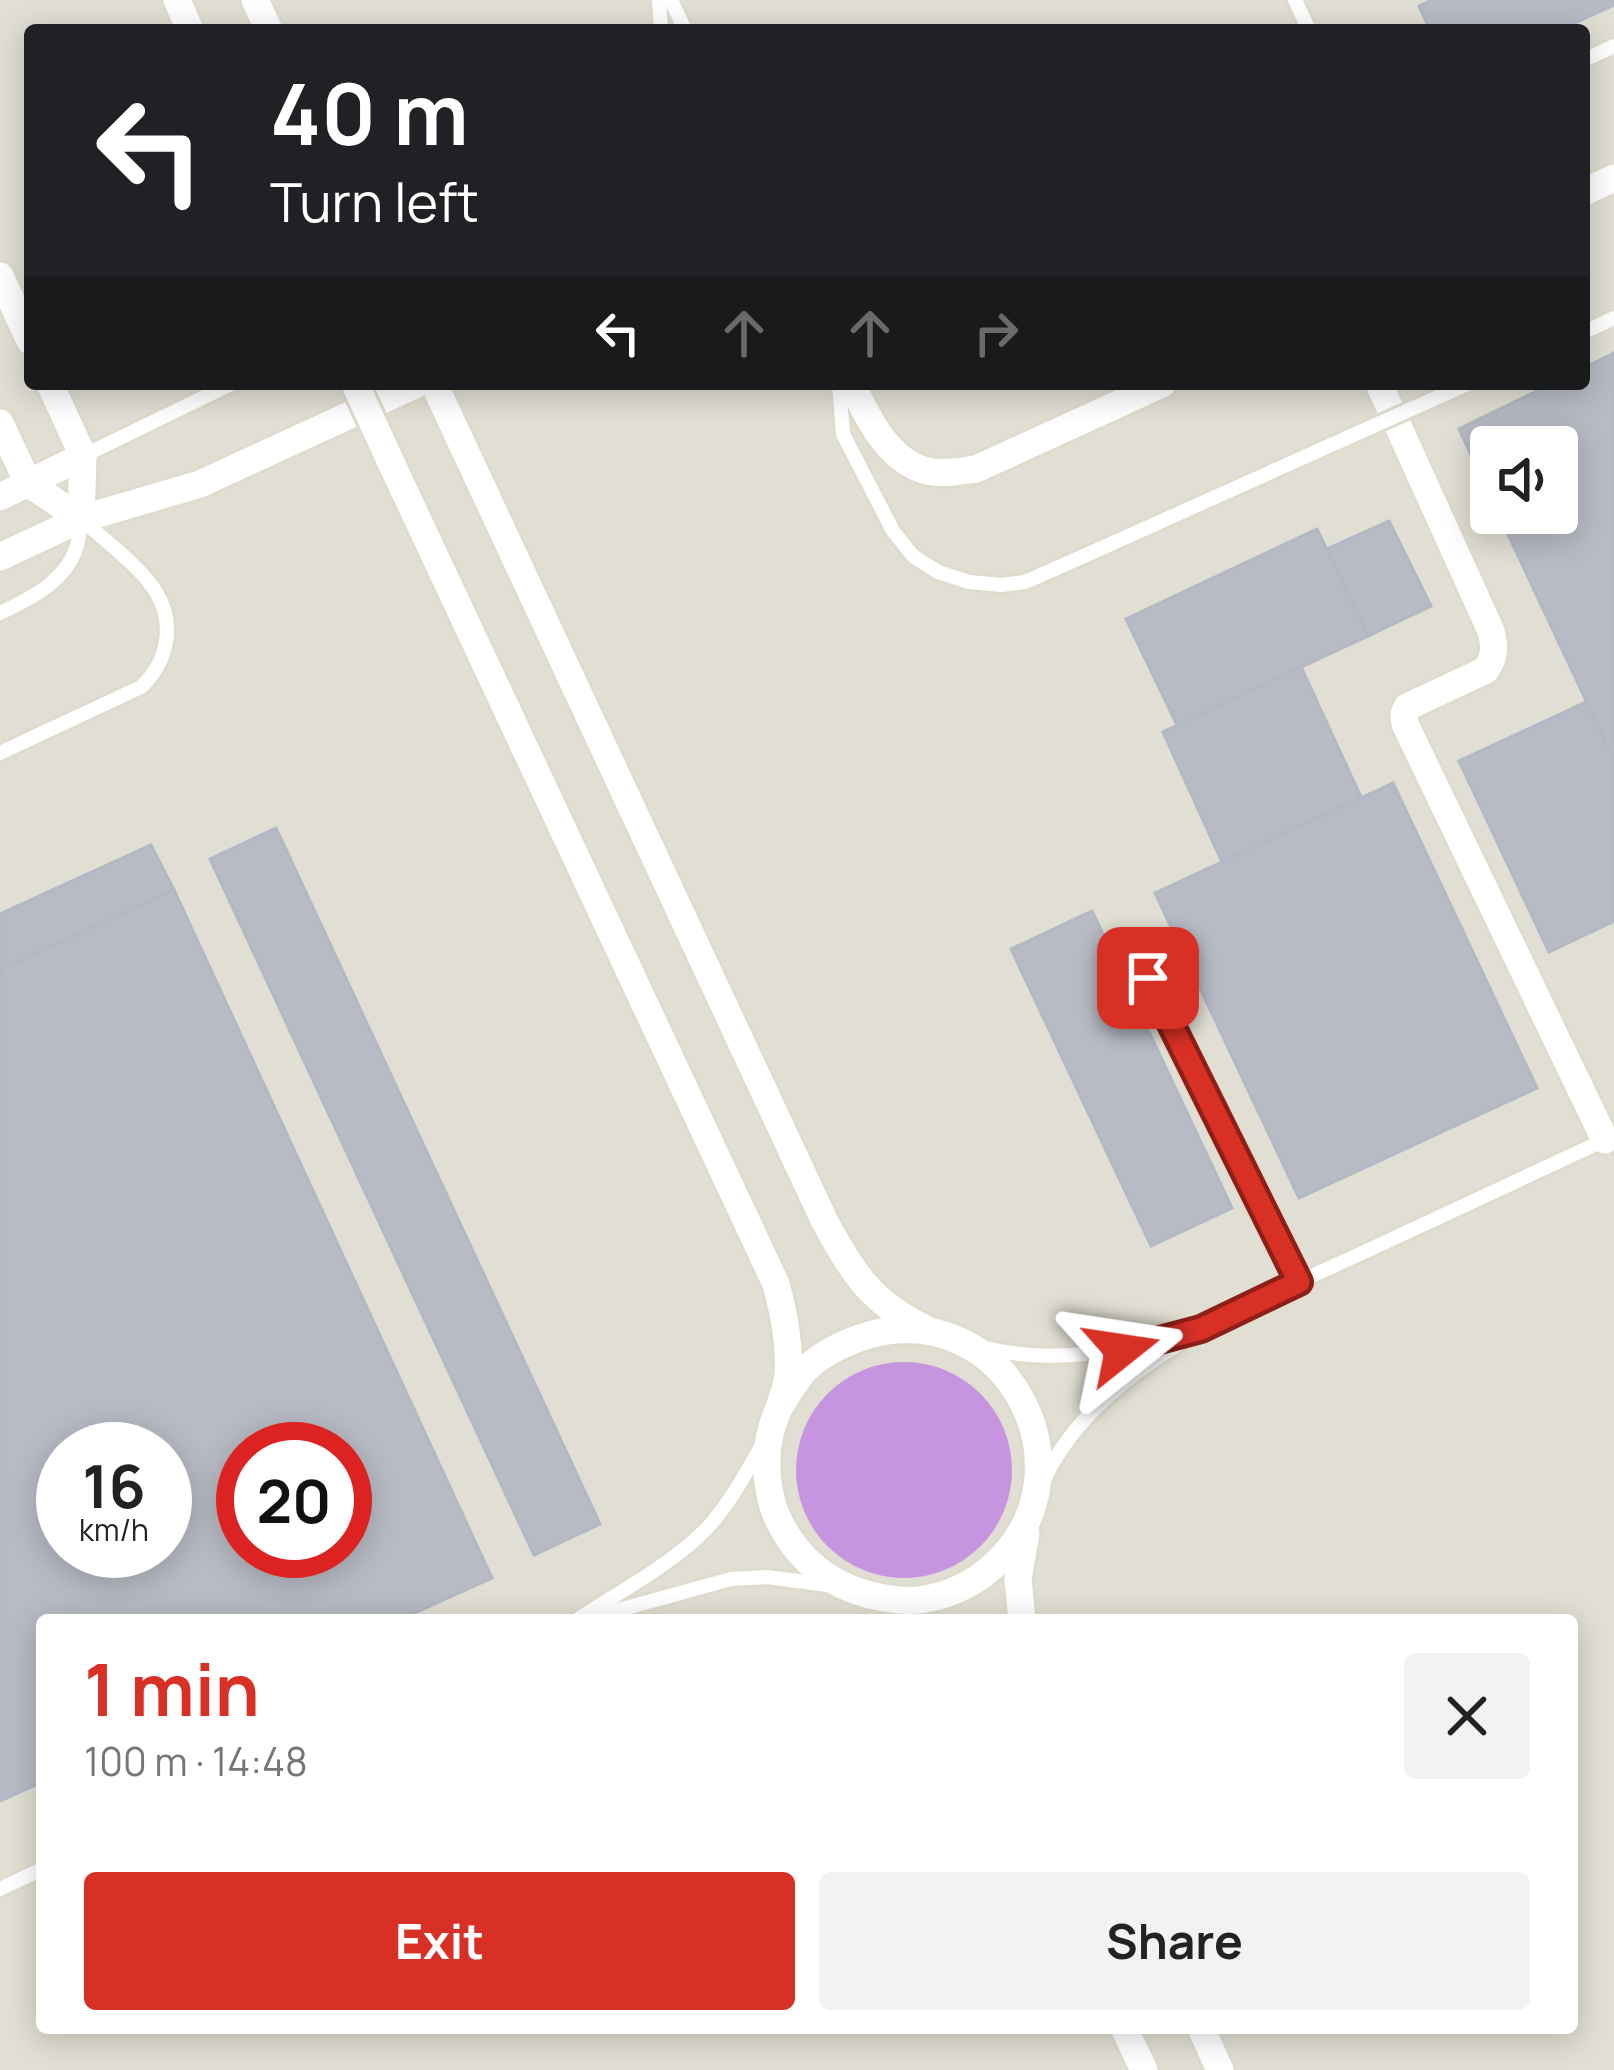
<!DOCTYPE html>
<html lang="en">
<head>
<meta charset="utf-8">
<style>
	:root { --surface:#fff; --page:#f2f2f2; --text:#222; --muted:#767676; --accent:#d93025 }
	body { margin:0; font-family:Manrope,sans-serif; background:var(--page); color:var(--text); height:100vh; display:flex; flex-direction:column; font-size:45px; white-space:nowrap }
	* { box-sizing:border-box; margin:0 }
	p { font-size:39px; color:var(--muted) }
	.icon { flex:none; width:66px; height:66px; fill:none; stroke:currentColor; stroke-width:2; stroke-linecap:round; stroke-linejoin:round }
	.map { position:relative; flex:1; overflow:hidden }
	.panel { position:absolute; left:36px; top:1614px; width:1542px; height:420px; display:flex; flex-direction:column; background:var(--surface); border-radius:12px; box-shadow:0 6px 30px #0003 }
	.panel>* { flex:none }
	.top-card { position:absolute; left:24px; top:24px; width:1566px; height:366px; border-radius:12px; box-shadow:0 6px 30px #0003; background:#202124; color:#fff; overflow:hidden }
	.controls { position:absolute; left:1470px; top:426px; display:grid; gap:24px }
	.controls a { display:grid; place-items:center; width:108px; height:108px; border-radius:12px; background:var(--surface); box-shadow:0 6px 30px #0003; font-size:60px }
	.speed { position:absolute; left:36px; top:1422px; display:flex; gap:24px; font-size:60px; font-weight:700; text-align:center }
	.speed>* { display:grid; place-content:center; width:156px; height:156px; border-radius:50%; background:var(--surface); box-shadow:0 6px 30px #0003; line-height:1 }
	.speed small { font-size:30px; font-weight:400 }
	.speed .limit { border:18px solid #d22; background:#fff; color:#111 }
	.pin { position:absolute; display:grid; place-items:center; width:102px; height:102px; color:#fff; margin:-51px; border-radius:24px; box-shadow:0 6px 18px #0006 }
	.me { position:absolute; width:132px; margin:-66px; rotate:75deg; stroke-linejoin:round; filter:drop-shadow(0 0 9px #0008) }
	.turn { display:flex; align-items:center; gap:42px; height:252px; padding:0 48px; font-size:54px }
	.turn .icon { width:156px; height:156px; stroke-width:2.5 }
	.turn b { display:block; font-size:84px; line-height:102px }
	.lanes { display:flex; align-items:center; height:114px; padding:0 48px; background:#0003; justify-content:center; gap:60px; direction:ltr }
	.lanes .off { opacity:.35 }
	.round { display:grid; place-items:center; flex:none; width:126px; height:126px; border-radius:12px; background:var(--page) }
	.summary { display:flex; align-items:center; justify-content:space-between; height:204px; padding:0 48px }
	h1 { font-size:72px; font-weight:700; line-height:90px; color:var(--accent) }
	.cta { display:flex; gap:24px; margin-top:auto; padding:24px 48px }
	.cta a { flex:1; height:138px; border-radius:12px; background:var(--accent); color:#fff; font-size:48px; font-weight:700; line-height:138px; text-align:center }
	.cta a+a { background:var(--page); color:var(--text) }
	.map>svg:first-child { display:block }
</style>
</head>
<body>
<div class="map">
<svg width="1614" height="2070" viewBox="0 0 1614 2070">
	<rect width="100%" height="100%" fill="#d8dfe9"/>
	<path fill="#e1dfd3" fill-rule="evenodd" d="M0,0h1614v2070h-1614zM30,30h1554v354h-1554zM1491,447h66v66h-66zM63,1449h102v102h-102zM243,1449h102v102h-102zM42,1620h1530v408h-1530z"/>
	<circle fill="#c795df" cx="904" cy="1470" r="108"/>
	<g fill="#b8bbc4" stroke="#b2b8c4" stroke-width="3" fill-rule="evenodd">
		<polygon points="1432,0 1614,0 1614,5 1559,30 1430,30 1419,6"/>
		<polygon points="1614,353 1614,760 1498,513 1557,513 1557,447 1491,447 1491,498 1459,429 1551,384 1584,384 1584,368"/>
		<polygon points="1389,521 1431,606 1368,636 1327,549"/>
		<polygon points="1317,529 1368,636 1177,725 1126,619"/>
		<polygon points="1301,667 1361,797 1222,862 1163,732"/>
		<polygon points="1586,702 1614,760 1614,921 1549,952 1459,761"/>
		<polygon points="1393,783 1537,1088 1299,1198 1155,893"/>
		<polygon points="276,828 600,1524 534,1555 210,859"/>
		<polygon points="151,845 174,890 0,970 0,914"/>
		<path d="M174,890l318,688 -93,42h-357v162l-42,19v-831zM63,1449h102v102h-102zM243,1449h102v102h-102z"/>
		<polygon points="1092,911 1232,1208 1151,1246 1011,949"/>
	</g>
	<g fill="none" stroke-linecap="round" stroke-linejoin="round">
		<g stroke="#dfdccd" stroke-width="20">
			<g id="service">
				<polyline points="659,0 661,30"/>
				<polyline points="671,0 685,30"/>
				<polyline points="1295,0 1309,30"/>
				<polyline points="1584,60 1614,46"/>
				<polyline points="1584,332 1614,318"/>
				<polyline points="839,384 843,434 893,531 913,556 938,572 969,582 1002,585 1025,582 1075,560"/>
				<polyline points="83,456 231,384"/>
				<path d="M0,613c30,-14 64,-31 76,-64 3,-9 4,-20 5,-30"/>
				<path d="M0,753l141,-66c26,-24 35,-62 15,-95 -16,-26 -52,-52 -75,-73"/>
				<path d="M982,1347c71,19 139,4 208,-15"/>
				<path d="M1043,1482c54,-121 219,-182 332,-235 78,-36 156,-72 234,-109"/>
				<polyline points="586,1619 731,1579 767,1577 828,1585"/>
				<path d="M577,1620c42,-28 99,-58 133,-95 21,-24 36,-52 52,-80"/>
				<polyline points="0,1889 42,1869"/>
			</g>
		</g>
		<g stroke="#dfdccd" stroke-width="33">
			<g id="minor">
				<polyline points="177,0 190,30"/>
				<polyline points="255,0 269,30"/>
				<polyline points="1584,192 1614,178"/>
				<polyline points="0,276 30,341"/>
				<polyline points="50,384 83,456 81,519"/>
				<path d="M434,384l391,838c28,51 46,81 101,107"/>
				<path d="M852,384c15,33 36,77 75,87 15,4 33,0 49,-2l186,-85"/>
				<path d="M1379,384l112,247c4,16 4,25 -5,39l-79,37 -3,7 1,10 200,416"/>
				<polyline points="0,423 28,483 81,519"/>
				<path d="M395,471l381,813c8,30 14,59 12,91 -2,18 -11,35 -16,52 -9,30 -6,71 9,98 25,47 66,70 118,75 33,3 68,-11 92,-32 108,-94 16,-272 -122,-233 -23,7 -47,18 -64,35 -10,11 -18,26 -26,38"/>
				<polyline points="0,497 83,456"/>
				<polyline points="0,557 81,519 200,484 417,384"/>
				<polyline points="1148,978 1299,1282"/>
				<polyline points="1022,1620 1018,1579 1026,1533"/>
				<polyline points="1124,2028 1144,2070"/>
				<polyline points="1201,2028 1220,2070"/>
			</g>
		</g>
		<use href="#service" stroke="#fff" stroke-width="14"/>
		<use href="#minor" stroke="#fff" stroke-width="27"/>
		<g stroke="#dfdccd" stroke-width="20" stroke-linecap="butt">
			<polyline id="service-bridge" points="1075,560 1467,384"/>
		</g>
		<g stroke="#dfdccd" stroke-width="33" stroke-linecap="butt">
			<polyline id="minor-bridge" points="355,384 395,471"/>
		</g>
		<use href="#service-bridge" stroke="#fff" stroke-width="14"/>
		<use href="#minor-bridge" stroke="#fff" stroke-width="27"/>
	</g>
	<g fill="none" stroke-linecap="round" stroke-linejoin="round">
		<g stroke="#8d1f18" stroke-width="30">
			<polyline id="route" points="1122,1350 1201,1329 1299,1282 1148,978"/>
		</g>
		<use href="#route" stroke="#d93025" stroke-width="21"/>
	</g>
</svg>
<div class="controls">
<a><svg class="icon" aria-label="sound" viewBox="0 0 24 24"><path d="M4 9h4l5-4v14l-5-4H4zM17 9q2 3 0 6"/></svg></a>
</div>
<div class="speed"><div>16<small>km/h</small></div><div class="limit">20</div></div>
<div class="pin" style="left:1148px;top:978px;background:#d93025"><svg class="icon" aria-label="arrive" viewBox="0 0 24 24"><path d="M6 21V4h12l-3 4 3 4H6"/></svg></div>
<svg class="me" style="left:1122px;top:1350px" viewBox="-20 -20 40 40"><path d="M0-17L14 15 0 8-14 15z" fill="#d93025" stroke="#fff" stroke-width="4"/></svg>
<div class="top-card">
<div class="turn"><svg class="icon" aria-label="left" viewBox="0 0 24 24"><path d="M17 20v-9H6M10 6l-5 5 5 5"/></svg><div><b>40 m</b>Turn left</div></div>
<div class="lanes"><svg class="icon" aria-label="left" viewBox="0 0 24 24"><path d="M17 20v-9H6M10 6l-5 5 5 5"/></svg><svg class="icon off" aria-label="ahead" viewBox="0 0 24 24"><path d="M12 20V5M6 11l6-6 6 6"/></svg><svg class="icon off" aria-label="ahead" viewBox="0 0 24 24"><path d="M12 20V5M6 11l6-6 6 6"/></svg><svg class="icon off" aria-label="right" viewBox="0 0 24 24"><path d="M7 20v-9h11M14 6l5 5-5 5"/></svg></div>
</div>
<section class="panel">
<div class="summary"><div><h1>1 min</h1><p>100 m · 14:48</p></div><a class="round"><svg class="icon" aria-label="close" viewBox="0 0 24 24"><path d="M6 6l12 12M18 6L6 18"/></svg></a></div>
<div class="cta"><a>Exit</a><a>Share</a></div>
</section>
</div>
</body>
</html>
